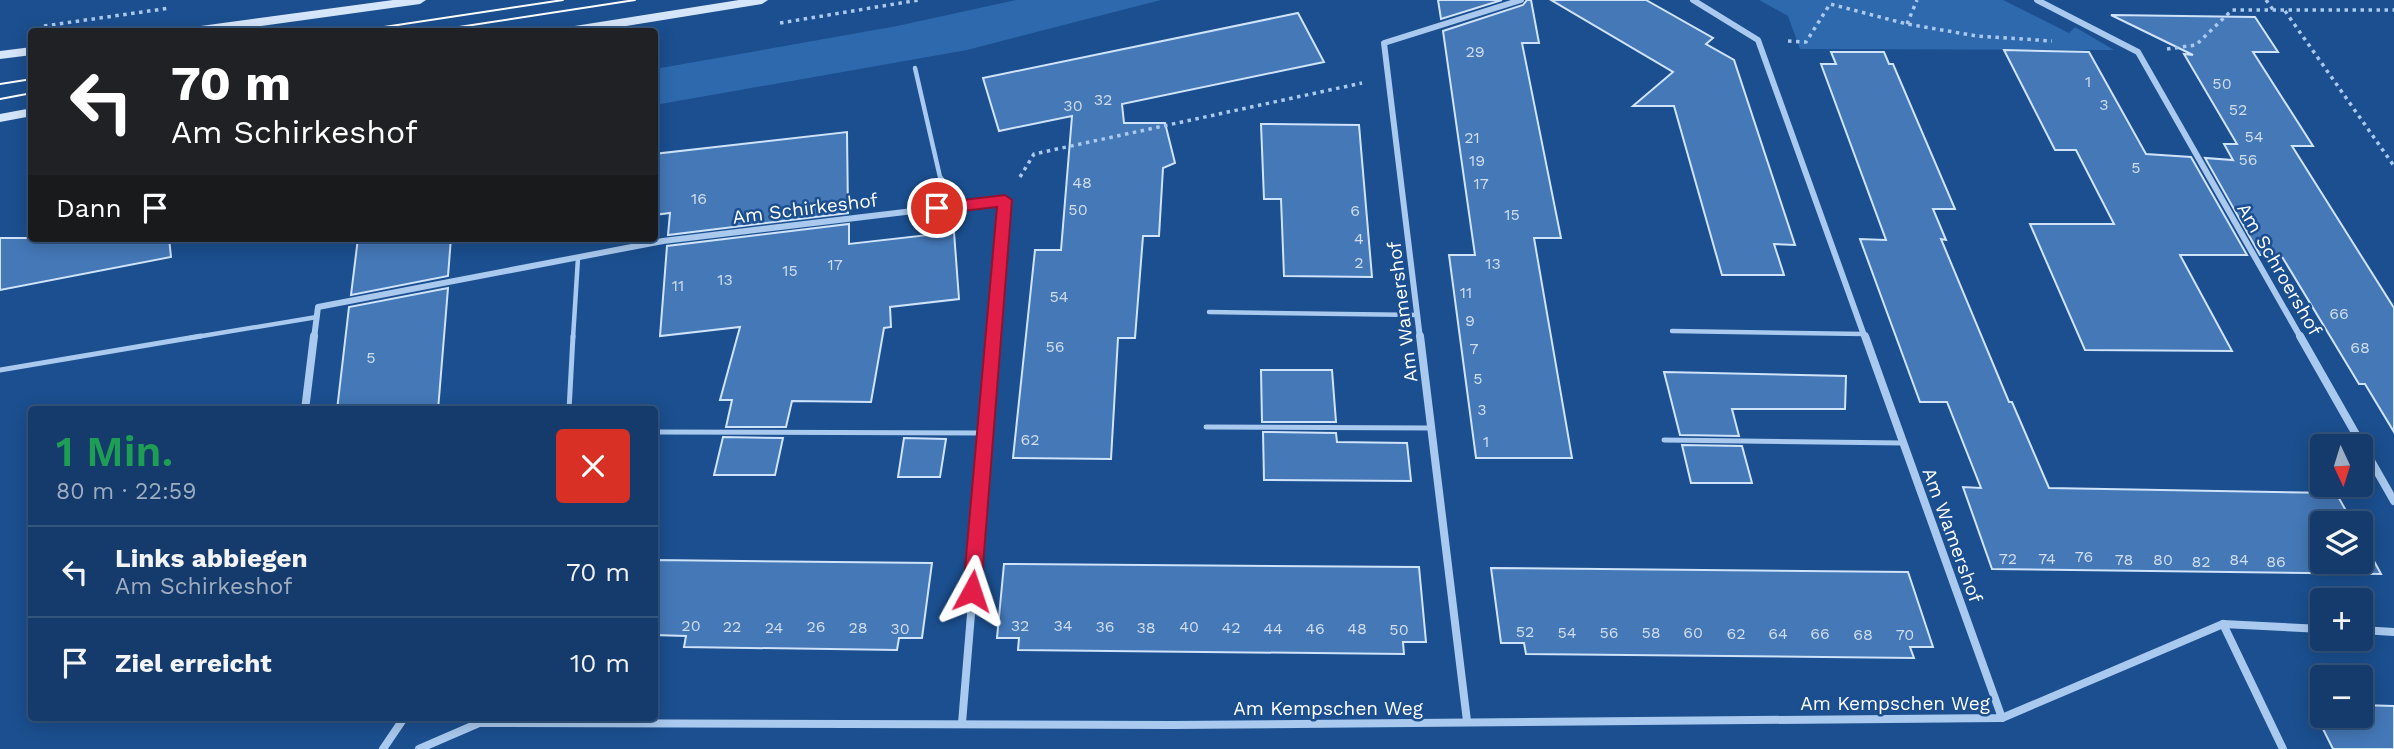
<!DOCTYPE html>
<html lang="de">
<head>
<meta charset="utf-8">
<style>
	:root { --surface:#143b6b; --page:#214673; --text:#f1f3f6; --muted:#9dadc1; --line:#33557e }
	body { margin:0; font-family:"Work Sans",sans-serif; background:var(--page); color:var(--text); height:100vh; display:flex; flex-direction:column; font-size:26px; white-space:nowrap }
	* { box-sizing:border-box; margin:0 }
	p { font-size:23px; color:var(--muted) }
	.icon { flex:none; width:38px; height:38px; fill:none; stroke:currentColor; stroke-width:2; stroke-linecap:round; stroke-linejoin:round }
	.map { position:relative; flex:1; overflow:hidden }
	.panel { position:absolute; left:28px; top:406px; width:630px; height:315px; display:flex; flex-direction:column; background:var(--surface); border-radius:7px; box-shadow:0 4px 18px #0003,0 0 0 2px var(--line) }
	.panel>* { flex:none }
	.guide { position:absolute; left:28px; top:28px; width:630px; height:214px; border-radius:7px; box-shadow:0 4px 18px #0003,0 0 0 2px var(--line); background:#202124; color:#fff; overflow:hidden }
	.needle { width:46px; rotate:176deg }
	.tools { position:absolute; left:2310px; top:434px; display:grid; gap:14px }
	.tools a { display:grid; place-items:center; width:63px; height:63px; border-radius:7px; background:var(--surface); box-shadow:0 4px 18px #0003,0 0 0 2px var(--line); font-size:35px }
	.pin { position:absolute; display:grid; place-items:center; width:60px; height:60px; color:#fff; margin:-30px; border:4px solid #fff; border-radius:50%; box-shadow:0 2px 7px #0007 }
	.me { position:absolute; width:77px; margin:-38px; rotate:5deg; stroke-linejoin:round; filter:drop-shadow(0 0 5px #0008) }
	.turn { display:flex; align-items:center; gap:24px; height:147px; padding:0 28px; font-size:32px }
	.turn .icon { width:91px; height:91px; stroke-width:2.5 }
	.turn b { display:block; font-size:49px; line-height:60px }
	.then { display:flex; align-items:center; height:66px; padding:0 28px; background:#0003; gap:14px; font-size:26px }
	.round { display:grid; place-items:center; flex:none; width:74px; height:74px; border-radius:7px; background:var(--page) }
	.summary { display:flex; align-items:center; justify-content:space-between; height:119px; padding:0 28px }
	h1 { font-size:42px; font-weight:600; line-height:52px; color:#1e9e55 }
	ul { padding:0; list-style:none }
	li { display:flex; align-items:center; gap:21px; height:91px; padding:0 28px; border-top:2px solid var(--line) }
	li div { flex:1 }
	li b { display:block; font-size:26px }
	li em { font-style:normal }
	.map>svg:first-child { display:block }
</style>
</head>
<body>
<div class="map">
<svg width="2394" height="749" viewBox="0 0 2394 749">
	<rect width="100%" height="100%" fill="#1b4f8f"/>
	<g fill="#2e69ad">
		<polygon points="1016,0 1161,0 967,50 655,105 655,69 897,26"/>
		<polygon points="1759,0 2003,0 2069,33 2075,27 2114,50 1800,49 1788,16"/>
	</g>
	<g fill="#4478b7" stroke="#cfe3fa" stroke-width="2">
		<polygon points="1438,0 1502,0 1441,19"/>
		<polygon points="1527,0 1531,0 1539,43 1522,43 1561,238 1534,238 1572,458 1476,458 1449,255 1475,255 1443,31 1523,5"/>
		<polygon points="1551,0 1646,0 1713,38 1706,44 1734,60 1795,245 1774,244 1784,275 1722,275 1674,106 1633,106 1673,72"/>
		<polygon points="1298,13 1324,62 1122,104 1124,123 1165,123 1175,163 1163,168 1159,236 1143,236 1135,338 1118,338 1111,459 1013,458 1035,250 1061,250 1072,116 999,131 983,78"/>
		<polygon points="2111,15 2255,17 2278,52 2253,52 2313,146 2292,146 2394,308 2394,432 2365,384 2359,384 2281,255 2260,255 2205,158 2233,160 2224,144 2237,144 2184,54 2193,55"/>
		<polygon points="2004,50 2089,52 2146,154 2191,157 2247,255 2180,255 2232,351 2085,350 2030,224 2114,224 2076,150 2055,150"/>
		<polygon points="1831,52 1884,52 1889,64 1893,64 1955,209 1933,209 1946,240 1941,239 2009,402 2012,402 2049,488 2336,493 2353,523 2322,523 2322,562 2361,562 2361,537 2381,574 1992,569 1963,487 1981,488 1947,402 1920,402 1860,239 1886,240 1821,64 1836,64"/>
		<polygon points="1261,124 1359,125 1372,277 1284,276 1281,199 1264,199"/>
		<polygon points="847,132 848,213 668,235 670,213 654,215 654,154"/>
		<polygon points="849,224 849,244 954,232 959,299 890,307 891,327 884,328 871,402 792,401 786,427 726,427 732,400 720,400 740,327 660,336 667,246"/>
		<polygon points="0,238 169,238 171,257 0,290"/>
		<polygon points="358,238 451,238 448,276 351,295"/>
		<polygon points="448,288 438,410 337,410 349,307"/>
		<polygon points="1261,370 1332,370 1336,422 1262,422"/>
		<polygon points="1664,372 1846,376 1845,409 1732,409 1739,436 1680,435"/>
		<polygon points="1263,432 1336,433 1337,442 1407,443 1411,481 1264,480"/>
		<polygon points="723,437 783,438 775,475 714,475"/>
		<polygon points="904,438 946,439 940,477 898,477"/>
		<polygon points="1682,445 1742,446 1752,483 1691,483"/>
		<polygon points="654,560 932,563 922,638 899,638 897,650 684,647 686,636 654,635"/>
		<polygon points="1004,564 1419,567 1426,642 1403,642 1404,654 1018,650 1019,638 997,638"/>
		<polygon points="1491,568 1908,572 1933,647 1910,647 1914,658 1526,654 1524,643 1501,643"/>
		<polygon points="2311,705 2322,705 2322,716 2361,716 2361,705 2394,706 2394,749 2333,749"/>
	</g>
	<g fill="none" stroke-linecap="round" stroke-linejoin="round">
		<g stroke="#a9c9ee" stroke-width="3.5" stroke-dasharray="3.5 4.5" stroke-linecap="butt">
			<polyline points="2266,0 2274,11"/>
			<polyline points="2285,11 2394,166"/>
			<polyline points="780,23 919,0"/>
			<polyline points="1907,24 1917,0"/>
			<polyline points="44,26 170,8"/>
			<polyline points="1788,41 1806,42 1830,4 1907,24 1977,36 2052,41"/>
			<polyline points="2167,49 2196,45 2232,10 2394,10"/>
			<polyline points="1020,177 1034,154 1362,83"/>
		</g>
		<g stroke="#a9c9ee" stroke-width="4.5">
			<polyline points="915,68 940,177 964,205"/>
			<polyline points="1209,312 1418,315"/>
			<polyline points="1672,331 1864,334"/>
			<polyline points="190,338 317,317"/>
			<polyline points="573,338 578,258"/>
		</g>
		<g stroke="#a9c9ee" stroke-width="5">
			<polyline points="0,370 201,336"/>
			<polyline points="569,410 573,336"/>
			<polyline points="1206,427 1432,428"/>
			<polyline points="654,432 985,433"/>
			<polyline points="1664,440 1903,443"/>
		</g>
		<g stroke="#a9c9ee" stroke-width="6">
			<polyline points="1693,0 1758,40 1865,338"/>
			<polyline points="2037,0 2138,52 2301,338"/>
			<polyline points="314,338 318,307 663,241 1005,200 994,338"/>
			<polyline points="1420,338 1384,43 1521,0"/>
		</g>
		<g stroke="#a9c9ee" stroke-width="8">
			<polyline points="1420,336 1467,721"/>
			<polyline points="1865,336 2002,718"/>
			<polyline points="2300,336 2394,501"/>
			<polyline points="305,410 314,336"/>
			<polyline points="2223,624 2283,749"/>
			<polyline points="2361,630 2394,632"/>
			<polyline points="962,723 994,336"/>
			<polyline points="383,749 404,718"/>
			<polyline points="419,749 479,723 1172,725 2002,718 2223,624 2322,629"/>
		</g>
		<g fill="#d6e6fa" fill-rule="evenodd">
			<polygon points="393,0 426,0 420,4 218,32 181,32 186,28"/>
			<polygon points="739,0 768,0 762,4 589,32 557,32 562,28"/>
			<polygon points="32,47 32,55 0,59 0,51"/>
			<polygon points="32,108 32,116 0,122 0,114"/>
		</g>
		<g stroke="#fff" stroke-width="2">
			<polyline points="351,32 563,0"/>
			<polyline points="426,32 635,0"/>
			<polyline points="0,84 32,79"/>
			<polyline points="0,99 32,93"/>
		</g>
	</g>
	<polygon fill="#e11d48" stroke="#92132f" stroke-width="2" points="1005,195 1012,200 981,591 978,597 972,599 966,597 963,591 997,207 937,214 930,208 937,203"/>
	<g text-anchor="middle" stroke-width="5" stroke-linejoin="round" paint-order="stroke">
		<g font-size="16" fill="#d0dded">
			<text x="1475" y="57">29</text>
			<text x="2088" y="87">1</text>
			<text x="2222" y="89">50</text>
			<text x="1103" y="105">32</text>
			<text x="2104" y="110">3</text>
			<text x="1073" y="111">30</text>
			<text x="2238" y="115">52</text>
			<text x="2254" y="142">54</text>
			<text x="1472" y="143">21</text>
			<text x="2248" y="165">56</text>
			<text x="1477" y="166">19</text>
			<text x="2136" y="173">5</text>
			<text x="1082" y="188">48</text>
			<text x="1481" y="189">17</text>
			<text x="699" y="204">16</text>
			<text x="1078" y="215">50</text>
			<text x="1355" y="216">6</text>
			<text x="1512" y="220">15</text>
			<text x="1359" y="244">4</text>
			<text x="1359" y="268">2</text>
			<text x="1493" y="269">13</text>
			<text x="835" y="270">17</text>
			<text x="790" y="276">15</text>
			<text x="725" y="285">13</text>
			<text x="678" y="291">11</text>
			<text x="1466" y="298">11</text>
			<text x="1059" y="302">54</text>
			<text x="2339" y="319">66</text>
			<text x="1470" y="326">9</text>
			<text x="1055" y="352">56</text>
			<text x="2360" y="353">68</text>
			<text x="1474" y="354">7</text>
			<text x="371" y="363">5</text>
			<text x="1478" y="384">5</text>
			<text x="1482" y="415">3</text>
			<text x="1030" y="445">62</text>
			<text x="1486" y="447">1</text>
			<text x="2084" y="562">76</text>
			<text x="2008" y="564">72</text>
			<text x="2047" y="564">74</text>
			<text x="2124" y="565">78</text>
			<text x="2163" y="565">80</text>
			<text x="2239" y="565">84</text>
			<text x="2201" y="567">82</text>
			<text x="2276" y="567">86</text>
			<text x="691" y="631">20</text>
			<text x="1020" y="631">32</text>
			<text x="1063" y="631">34</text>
			<text x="732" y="632">22</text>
			<text x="816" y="632">26</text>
			<text x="1105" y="632">36</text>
			<text x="1189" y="632">40</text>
			<text x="774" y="633">24</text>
			<text x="858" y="633">28</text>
			<text x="1146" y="633">38</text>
			<text x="1231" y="633">42</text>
			<text x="900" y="634">30</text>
			<text x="1273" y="634">44</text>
			<text x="1315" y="634">46</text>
			<text x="1357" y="634">48</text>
			<text x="1399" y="635">50</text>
			<text x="1525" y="637">52</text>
			<text x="1567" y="638">54</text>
			<text x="1609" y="638">56</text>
			<text x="1651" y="638">58</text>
			<text x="1693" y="638">60</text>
			<text x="1736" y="639">62</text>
			<text x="1778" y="639">64</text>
			<text x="1820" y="639">66</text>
			<text x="1863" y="640">68</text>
			<text x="1905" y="640">70</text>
		</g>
		<g font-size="19" fill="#fff" stroke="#1b4f8f">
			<text transform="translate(805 208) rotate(-7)" y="7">Am Schirkeshof</text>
			<text transform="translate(2280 269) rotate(60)" y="7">Am Schroershof</text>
			<text transform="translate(1402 312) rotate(-97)" y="7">Am Wamershof</text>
			<text transform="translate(1953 535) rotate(70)" y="7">Am Wamershof</text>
			<text x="1895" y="710">Am Kempschen Weg</text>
			<text x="1328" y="715">Am Kempschen Weg</text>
		</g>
	</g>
</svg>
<div class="tools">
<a><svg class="needle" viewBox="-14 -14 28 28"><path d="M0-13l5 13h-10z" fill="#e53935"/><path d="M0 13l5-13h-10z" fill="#9dadc1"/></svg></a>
<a><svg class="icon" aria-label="layers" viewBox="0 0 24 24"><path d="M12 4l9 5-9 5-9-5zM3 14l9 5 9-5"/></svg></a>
<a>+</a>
<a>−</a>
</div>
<div class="pin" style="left:937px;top:208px;background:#d93025"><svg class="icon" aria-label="arrive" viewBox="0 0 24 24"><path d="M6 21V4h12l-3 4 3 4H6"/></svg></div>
<svg class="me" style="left:972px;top:591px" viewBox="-20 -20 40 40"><path d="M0-17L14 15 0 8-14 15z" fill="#e11d48" stroke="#fff" stroke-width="4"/></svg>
<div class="guide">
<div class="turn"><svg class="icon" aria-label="left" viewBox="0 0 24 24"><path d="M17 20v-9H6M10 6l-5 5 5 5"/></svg><div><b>70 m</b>Am Schirkeshof</div></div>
<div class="then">Dann<svg class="icon" aria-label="arrive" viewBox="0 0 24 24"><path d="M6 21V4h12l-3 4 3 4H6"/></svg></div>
</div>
<section class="panel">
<div class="summary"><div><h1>1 Min.</h1><p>80 m · 22:59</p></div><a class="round" style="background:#d93025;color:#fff"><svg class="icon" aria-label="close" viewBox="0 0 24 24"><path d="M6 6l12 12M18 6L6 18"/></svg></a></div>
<ul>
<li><svg class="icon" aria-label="left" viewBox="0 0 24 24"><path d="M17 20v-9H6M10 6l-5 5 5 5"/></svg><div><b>Links abbiegen</b><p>Am Schirkeshof</p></div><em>70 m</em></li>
<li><svg class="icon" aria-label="arrive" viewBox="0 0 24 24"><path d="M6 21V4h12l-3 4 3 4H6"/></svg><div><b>Ziel erreicht</b></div><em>10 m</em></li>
</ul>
</section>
</div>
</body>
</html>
